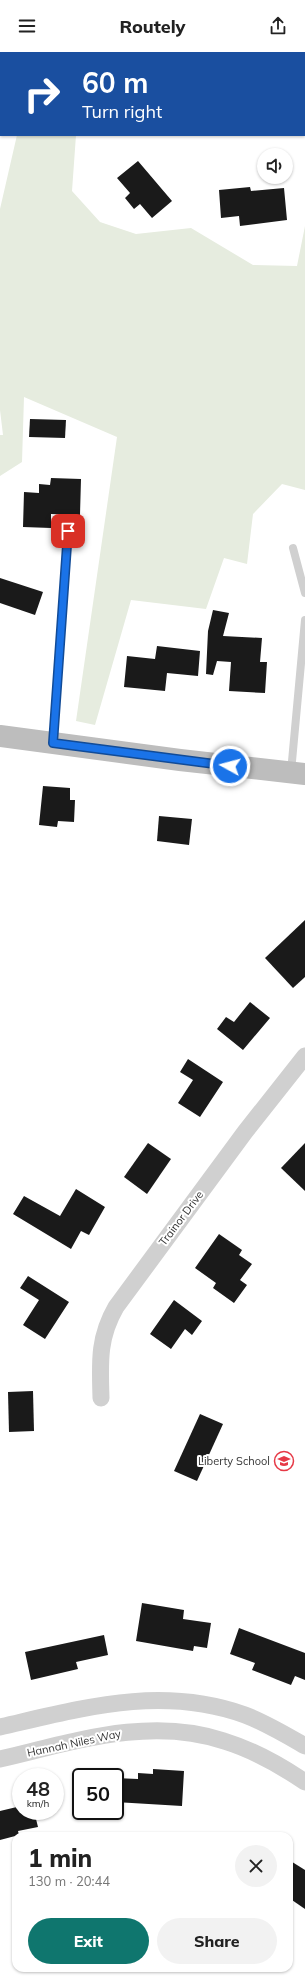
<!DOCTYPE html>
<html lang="en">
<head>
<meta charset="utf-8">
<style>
	:root { --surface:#fff; --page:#f2f2f2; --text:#222; --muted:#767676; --accent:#0f766e }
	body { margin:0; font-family:Mulish,sans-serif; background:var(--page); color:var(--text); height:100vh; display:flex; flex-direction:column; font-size:15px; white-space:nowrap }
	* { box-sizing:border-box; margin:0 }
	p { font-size:13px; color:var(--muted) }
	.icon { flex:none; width:22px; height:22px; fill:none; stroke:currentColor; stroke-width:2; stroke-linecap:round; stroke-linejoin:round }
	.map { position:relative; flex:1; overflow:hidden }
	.sheet { position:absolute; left:12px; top:1780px; width:281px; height:140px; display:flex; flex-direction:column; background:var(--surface); border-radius:12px; box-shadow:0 1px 3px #0004 }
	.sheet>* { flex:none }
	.banner { position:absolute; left:0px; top:0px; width:305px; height:84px; box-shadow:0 1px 3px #0004; background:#1a4fa0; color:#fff; overflow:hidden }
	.buttons { position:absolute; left:257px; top:96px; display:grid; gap:8px }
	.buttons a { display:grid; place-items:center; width:36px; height:36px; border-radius:50%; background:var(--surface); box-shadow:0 1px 3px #0004; font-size:20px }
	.speed { position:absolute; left:12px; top:1716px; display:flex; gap:8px; font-size:20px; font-weight:700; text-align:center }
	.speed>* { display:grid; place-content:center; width:52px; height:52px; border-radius:50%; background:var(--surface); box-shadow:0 1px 3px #0004; line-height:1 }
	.speed small { font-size:10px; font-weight:400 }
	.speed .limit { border:2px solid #111; border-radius:6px; background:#fff; color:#111 }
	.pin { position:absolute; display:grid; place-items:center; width:34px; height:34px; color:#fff; margin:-17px; border-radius:8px; box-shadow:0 2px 6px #0006 }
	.me { position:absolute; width:44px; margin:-22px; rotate:277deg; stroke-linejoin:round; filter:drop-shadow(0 0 3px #0008) }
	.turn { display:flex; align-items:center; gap:14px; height:84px; padding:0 16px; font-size:18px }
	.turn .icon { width:52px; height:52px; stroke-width:2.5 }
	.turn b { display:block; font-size:28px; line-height:34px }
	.round { display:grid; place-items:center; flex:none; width:42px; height:42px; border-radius:21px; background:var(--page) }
	.head { display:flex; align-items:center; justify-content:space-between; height:68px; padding:0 16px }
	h1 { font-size:24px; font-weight:800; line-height:30px }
	.button { display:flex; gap:8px; margin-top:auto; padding:8px 16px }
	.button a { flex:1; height:46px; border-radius:24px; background:var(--accent); color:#fff; font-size:16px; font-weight:800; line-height:46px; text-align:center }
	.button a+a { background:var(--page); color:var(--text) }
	header { display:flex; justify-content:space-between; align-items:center; height:52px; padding:0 16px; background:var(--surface); font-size:18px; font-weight:800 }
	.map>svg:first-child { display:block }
</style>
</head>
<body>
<header><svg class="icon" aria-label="menu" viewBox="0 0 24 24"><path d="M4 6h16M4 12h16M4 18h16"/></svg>Routely<svg class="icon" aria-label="share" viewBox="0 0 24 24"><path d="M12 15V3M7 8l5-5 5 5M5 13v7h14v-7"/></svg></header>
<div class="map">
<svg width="305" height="1932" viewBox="0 0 305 1932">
	<rect width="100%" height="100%" fill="#fff"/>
	<polygon fill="#e6ecdf" points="17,83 76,83 72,139 100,170 136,182 191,176 253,213 297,214 305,174 305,438 282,432 253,462 247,512 224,506 206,557 131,548 95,673 76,669 117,385 24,345 22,410 0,424 0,383 3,383 0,358 0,157"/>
	<g fill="#1a1a1a">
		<polygon points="138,109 172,149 152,166 140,152 134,157 125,146 130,141 117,126"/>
		<polygon points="250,135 251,139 284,136 287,168 240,174 239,164 221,166 219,138"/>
		<polygon points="30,367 66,368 65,386 29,385"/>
		<polygon points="51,426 81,427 80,463 51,462 51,476 23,475 24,440 39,441 39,432 50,433"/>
		<polygon points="0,526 43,540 35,563 0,551"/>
		<polygon points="213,558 229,561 223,584 262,586 260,610 267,610 265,641 229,639 231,610 217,609 213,623 206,622 208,579"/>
		<polygon points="157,594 200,599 198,624 167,621 165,639 124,635 127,604 155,607"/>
		<polygon points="43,734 70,736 70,748 75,748 74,770 58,769 57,775 39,773"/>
		<polygon points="159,764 192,767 189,793 157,789"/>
		<polygon points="305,868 305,925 293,936 265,906"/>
		<polygon points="250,950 270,966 243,998 217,977 226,965 234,970"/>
		<polygon points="188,1007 223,1030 200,1065 178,1051 193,1028 180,1020"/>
		<polygon points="148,1091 171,1107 147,1142 124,1125"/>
		<polygon points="305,1091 305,1139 281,1116"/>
		<polygon points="76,1137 105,1155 89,1183 81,1179 71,1197 13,1162 24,1144 60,1164"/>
		<polygon points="219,1182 242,1198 239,1203 252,1212 240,1228 247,1233 234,1251 213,1236 216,1231 195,1216"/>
		<polygon points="28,1224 69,1250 45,1287 23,1273 39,1248 20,1236"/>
		<polygon points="174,1248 202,1269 192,1283 185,1277 171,1297 150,1282"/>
		<polygon points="33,1339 34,1379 9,1380 8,1340"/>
		<polygon points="200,1362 223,1372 197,1429 174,1419"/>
		<polygon points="142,1551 184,1558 183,1567 211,1571 207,1596 194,1594 193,1599 136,1589"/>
		<polygon points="239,1576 305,1601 305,1628 295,1624 291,1633 252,1618 255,1611 230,1602"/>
		<polygon points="104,1583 108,1603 76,1610 78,1617 31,1628 25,1600"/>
		<polygon points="153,1717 184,1719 182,1754 115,1750 115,1726 138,1727 138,1721 153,1722"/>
		<polygon points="21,1754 21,1759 34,1759 38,1775 18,1779 19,1783 0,1788 0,1759"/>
		<polygon points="289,1808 305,1818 305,1857 289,1846"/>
	</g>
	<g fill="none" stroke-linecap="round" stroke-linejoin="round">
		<g stroke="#d0d0d0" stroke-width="8">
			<polyline points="293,496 305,541"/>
			<polyline points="53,690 68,479"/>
			<polyline points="291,720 305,568"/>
		</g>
		<g stroke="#d0d0d0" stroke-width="17">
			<polyline points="304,11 305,11"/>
			<path d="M101,1346c-1,-35 -3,-60 15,-91l129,-175 60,-76"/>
			<path d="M0,1675c83,-19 161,-42 245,-12 21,8 41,20 60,31"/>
			<path d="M0,1707c73,-17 150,-43 224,-18 29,9 56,24 81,41"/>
		</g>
		<polyline stroke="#bdbdbd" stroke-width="22" points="0,684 180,708 305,722"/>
	</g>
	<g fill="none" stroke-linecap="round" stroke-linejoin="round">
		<g stroke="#114b97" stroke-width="10">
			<polyline id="route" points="68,479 53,691 230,714"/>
		</g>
		<use href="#route" stroke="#1a73e8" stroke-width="7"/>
	</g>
	<defs>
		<g id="school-ring" transform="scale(1)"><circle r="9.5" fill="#fff" stroke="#e63946" stroke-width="1.5"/><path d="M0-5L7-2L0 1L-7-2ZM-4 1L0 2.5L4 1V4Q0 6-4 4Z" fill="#e63946"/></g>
	</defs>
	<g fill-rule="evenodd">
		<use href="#school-ring" x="284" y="1409"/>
	</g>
	<g text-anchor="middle" stroke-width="4" stroke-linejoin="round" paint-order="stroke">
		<g font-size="11" fill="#333" stroke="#fff">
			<text transform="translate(181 1166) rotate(-53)" y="4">Trainor Drive</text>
			<text transform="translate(74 1691) rotate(-12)" y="4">Hannah Niles Way</text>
		</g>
		<g font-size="11" fill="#333" stroke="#fff" text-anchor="end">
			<text x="270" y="1413">Liberty School</text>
		</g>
	</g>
</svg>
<div class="buttons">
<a><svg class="icon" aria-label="sound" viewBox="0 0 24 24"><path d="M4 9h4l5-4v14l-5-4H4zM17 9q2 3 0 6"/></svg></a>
</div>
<div class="speed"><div>48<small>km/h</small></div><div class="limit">50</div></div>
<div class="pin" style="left:68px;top:479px;background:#d93025"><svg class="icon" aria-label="arrive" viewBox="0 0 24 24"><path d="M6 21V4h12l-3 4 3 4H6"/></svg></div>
<svg class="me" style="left:230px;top:714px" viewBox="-20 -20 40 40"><circle r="17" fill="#1a73e8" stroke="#fff" stroke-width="3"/><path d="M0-11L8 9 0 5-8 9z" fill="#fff"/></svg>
<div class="banner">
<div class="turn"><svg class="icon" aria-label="right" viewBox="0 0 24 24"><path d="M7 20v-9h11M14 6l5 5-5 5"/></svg><div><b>60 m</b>Turn right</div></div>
</div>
<section class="sheet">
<div class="head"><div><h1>1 min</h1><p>130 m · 20:44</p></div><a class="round"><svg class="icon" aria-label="close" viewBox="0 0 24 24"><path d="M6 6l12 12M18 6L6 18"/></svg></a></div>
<div class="button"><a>Exit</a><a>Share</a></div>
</section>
</div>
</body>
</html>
